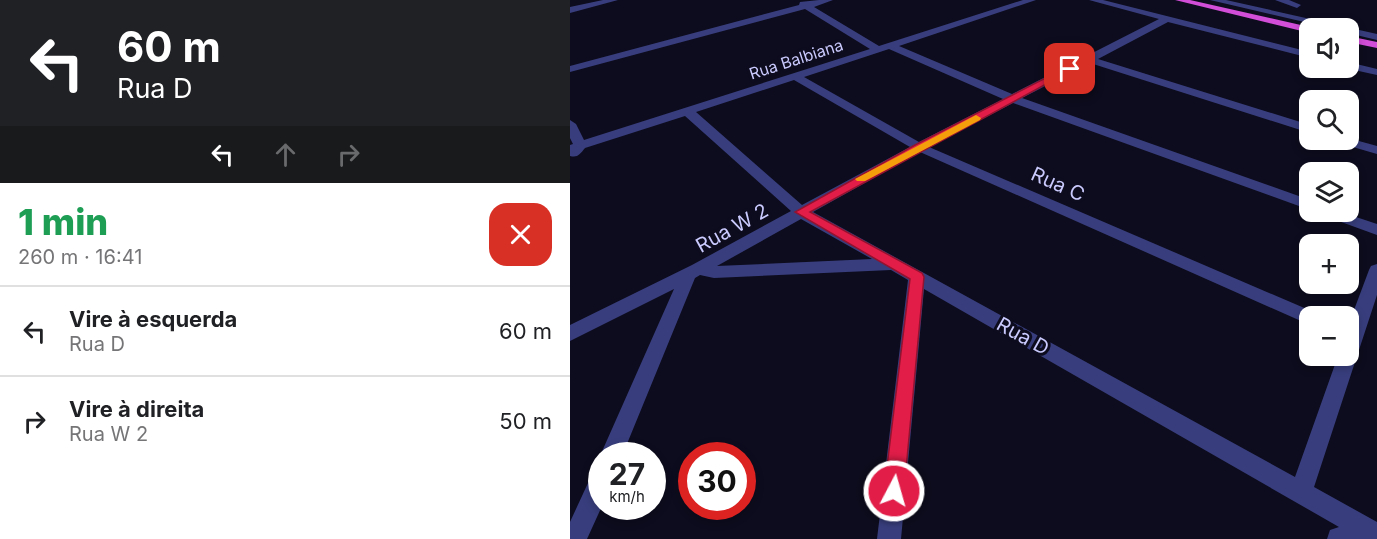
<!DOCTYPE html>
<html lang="pt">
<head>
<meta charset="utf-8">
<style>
	:root { --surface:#fff; --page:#f2f2f2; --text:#202124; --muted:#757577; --line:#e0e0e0 }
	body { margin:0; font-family:Inter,sans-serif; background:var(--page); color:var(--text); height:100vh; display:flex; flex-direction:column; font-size:22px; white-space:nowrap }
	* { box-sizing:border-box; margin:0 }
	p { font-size:20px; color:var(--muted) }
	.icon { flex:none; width:33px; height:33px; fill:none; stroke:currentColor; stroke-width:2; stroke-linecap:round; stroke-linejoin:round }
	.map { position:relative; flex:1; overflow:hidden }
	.details { display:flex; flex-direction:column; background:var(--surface); width:570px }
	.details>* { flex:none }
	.guide { background:#202124; color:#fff; overflow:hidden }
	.tools { position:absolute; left:729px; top:18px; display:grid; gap:12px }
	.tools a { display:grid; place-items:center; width:60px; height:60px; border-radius:12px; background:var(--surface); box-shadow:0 3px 9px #0003; font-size:30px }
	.speed { position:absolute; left:18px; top:442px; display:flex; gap:12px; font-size:30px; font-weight:700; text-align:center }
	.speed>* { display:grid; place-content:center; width:78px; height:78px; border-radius:50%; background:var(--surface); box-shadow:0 3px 9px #0003; line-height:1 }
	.speed small { font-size:15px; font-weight:400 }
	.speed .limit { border:9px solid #d22; background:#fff; color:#111 }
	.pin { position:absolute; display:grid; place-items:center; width:51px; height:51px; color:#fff; margin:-26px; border-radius:12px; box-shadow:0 3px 9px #0006 }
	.me { position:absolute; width:66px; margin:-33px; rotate:6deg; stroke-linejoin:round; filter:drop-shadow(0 0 4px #0008) }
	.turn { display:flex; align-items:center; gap:21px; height:126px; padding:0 18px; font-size:27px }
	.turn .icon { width:78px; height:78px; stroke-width:2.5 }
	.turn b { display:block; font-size:42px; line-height:51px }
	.lanes { display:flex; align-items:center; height:57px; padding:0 18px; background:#0003; justify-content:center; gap:30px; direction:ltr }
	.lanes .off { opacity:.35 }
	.round { display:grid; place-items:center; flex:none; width:63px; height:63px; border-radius:18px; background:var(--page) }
	.overview { display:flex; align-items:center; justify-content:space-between; height:102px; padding:0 18px }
	h1 { font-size:36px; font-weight:800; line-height:45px; color:#1e9e55 }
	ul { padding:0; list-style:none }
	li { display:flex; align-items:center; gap:18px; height:90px; padding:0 18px; border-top:2px solid var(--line) }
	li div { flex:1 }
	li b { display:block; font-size:22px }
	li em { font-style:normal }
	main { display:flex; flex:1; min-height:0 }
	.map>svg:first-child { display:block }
</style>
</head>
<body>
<main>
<section class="details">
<div class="guide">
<div class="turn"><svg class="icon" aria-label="left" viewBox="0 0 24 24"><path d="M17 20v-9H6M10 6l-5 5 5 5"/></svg><div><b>60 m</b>Rua D</div></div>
<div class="lanes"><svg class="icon" aria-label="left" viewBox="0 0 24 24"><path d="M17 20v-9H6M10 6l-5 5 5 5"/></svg><svg class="icon off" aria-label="ahead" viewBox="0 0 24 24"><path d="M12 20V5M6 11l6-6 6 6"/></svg><svg class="icon off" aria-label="right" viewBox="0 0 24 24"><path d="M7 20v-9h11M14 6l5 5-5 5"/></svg></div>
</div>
<div class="overview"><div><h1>1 min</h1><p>260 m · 16:41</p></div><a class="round" style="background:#d93025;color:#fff"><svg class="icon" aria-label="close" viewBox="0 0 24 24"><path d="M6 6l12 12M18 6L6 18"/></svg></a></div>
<ul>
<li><svg class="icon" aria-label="left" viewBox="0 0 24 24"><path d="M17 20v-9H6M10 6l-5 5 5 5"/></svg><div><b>Vire à esquerda</b><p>Rua D</p></div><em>60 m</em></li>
<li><svg class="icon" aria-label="right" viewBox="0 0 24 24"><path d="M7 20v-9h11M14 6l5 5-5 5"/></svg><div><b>Vire à direita</b><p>Rua W 2</p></div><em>50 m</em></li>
</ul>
</section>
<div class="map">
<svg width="807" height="539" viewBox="0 0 807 539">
	<rect width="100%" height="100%" fill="#0d0c1e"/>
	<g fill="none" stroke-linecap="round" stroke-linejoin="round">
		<g fill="#383e7d" fill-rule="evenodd">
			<polygon points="33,0 48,0 0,13 0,7"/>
			<path d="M249,0h14l-19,7 65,39 144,-46h13l-137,46 113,48 147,-75 -70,-19h14l207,52v6l-142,-36 -70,37 212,66v8l-220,-70 -68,35 288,102v10l-297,-107 -84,44 387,166 2,3h-8v9l-390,-173 -107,60 482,265 43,-121h10v-30l21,-56 2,-4 6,-2v31l-63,192 63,35v17h-50l3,-9 9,-3 -415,-238 -23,250h-24l31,-259 -17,-10 -177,8 -14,-3 -5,3 -73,178h-20v3l-2,-3 74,-167 -104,52v-16l122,-60 99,-54 -106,-95 -100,32c-5,6 -7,10 -15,8v-11l3,-1 -3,-6v-18l6,4 8,16 286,-91 -65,-40 -235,63v-6l229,-61 1,-3zM319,49l114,50 -84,43 -115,-65zM224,80l116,67 -108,58 -106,-93zM231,219l71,40 -155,7z"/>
			<polygon points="640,0 656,0 807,34 807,40 778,33 778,28 760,28"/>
			<polygon points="705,0 719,0 731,5 727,8"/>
			<polygon points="778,62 807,69 807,75 775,68 778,68"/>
			<polygon points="778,138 807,146 807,154 769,143 767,140 778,140"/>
			<polygon points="750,212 771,212 807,224 807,235 752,215"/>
			<polygon points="32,467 32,506 17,539 0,539 0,522 24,470"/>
		</g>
		<g fill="#d24dd8" fill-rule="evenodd">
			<polygon points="605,0 620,0 744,28 740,28 740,33"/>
			<polygon points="778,36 807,42 807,48 778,42"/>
		</g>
	</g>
	<polygon fill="#e11d48" stroke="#92132f" stroke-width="1.5" points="497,67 504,69 240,212 352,273 354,277 334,491 331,498 324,501 317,498 314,491 340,279 225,212 345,145"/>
	<polygon fill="#f59e0b" points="406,115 411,118 410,120 295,181 287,181 285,179"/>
	<g text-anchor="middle" stroke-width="6" stroke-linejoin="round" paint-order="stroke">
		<g font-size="16" fill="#cacafe" stroke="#0d0c1e">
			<text transform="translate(226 59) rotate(-18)" y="6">Rua Balbiana</text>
		</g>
		<g font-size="20" fill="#cacafe" stroke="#0d0c1e">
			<text transform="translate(488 184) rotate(24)" y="7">Rua C</text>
			<text transform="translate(162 228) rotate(-29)" y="7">Rua W 2</text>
			<text transform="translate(453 336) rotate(29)" y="7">Rua D</text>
		</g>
	</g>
</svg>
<div class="tools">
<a><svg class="icon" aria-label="sound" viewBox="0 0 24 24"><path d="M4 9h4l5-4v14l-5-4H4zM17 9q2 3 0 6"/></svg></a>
<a><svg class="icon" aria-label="search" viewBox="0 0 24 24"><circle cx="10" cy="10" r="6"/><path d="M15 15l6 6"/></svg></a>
<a><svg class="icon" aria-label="layers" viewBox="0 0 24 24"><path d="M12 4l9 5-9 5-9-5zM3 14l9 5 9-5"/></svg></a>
<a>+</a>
<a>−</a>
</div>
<div class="speed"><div>27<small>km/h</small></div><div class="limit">30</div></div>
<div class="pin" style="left:500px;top:69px;background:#d93025"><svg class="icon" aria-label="arrive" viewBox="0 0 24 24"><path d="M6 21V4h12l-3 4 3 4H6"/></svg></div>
<svg class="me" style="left:324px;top:491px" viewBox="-20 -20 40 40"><circle r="17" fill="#e11d48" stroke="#fff" stroke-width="3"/><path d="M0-11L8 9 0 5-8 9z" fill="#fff"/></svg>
</div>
</main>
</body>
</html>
